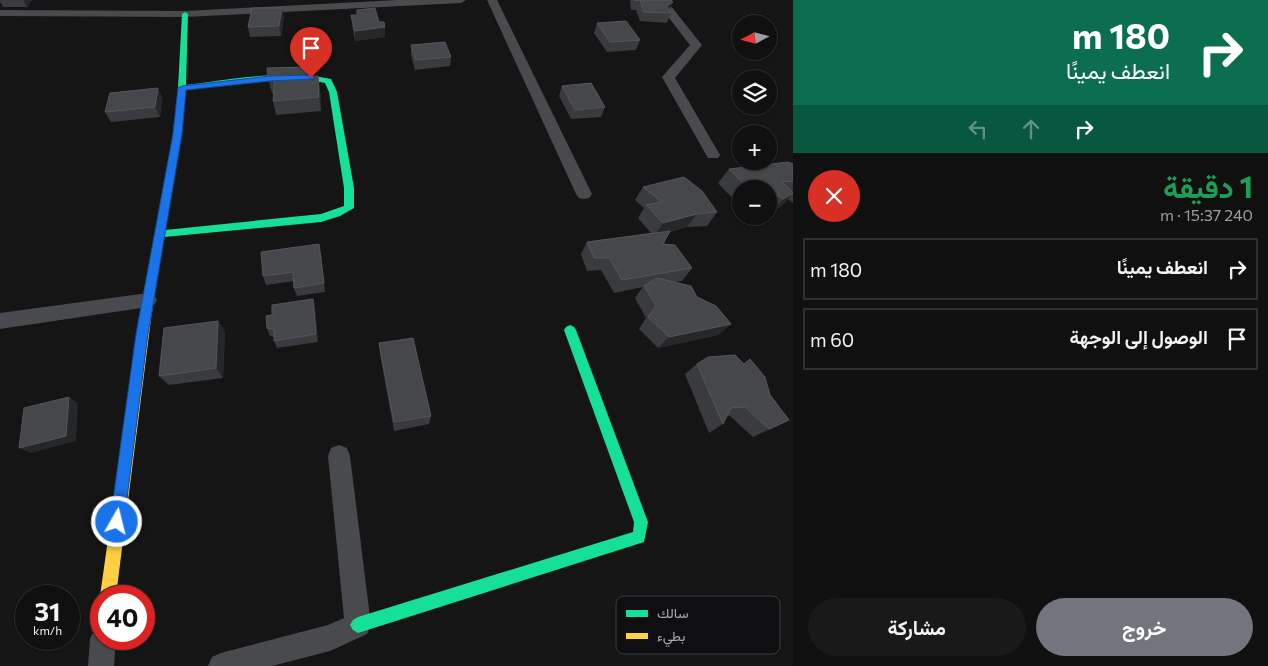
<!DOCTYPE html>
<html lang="ar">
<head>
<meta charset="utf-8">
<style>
	:root { --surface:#101010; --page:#191919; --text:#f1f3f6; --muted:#9c9d9f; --line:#303030; --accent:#73757e }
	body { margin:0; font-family:Commissioner,Vazirmatn,sans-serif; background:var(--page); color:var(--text); direction:rtl; height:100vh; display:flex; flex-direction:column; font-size:19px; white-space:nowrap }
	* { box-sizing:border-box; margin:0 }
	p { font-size:16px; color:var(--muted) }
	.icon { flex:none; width:28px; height:28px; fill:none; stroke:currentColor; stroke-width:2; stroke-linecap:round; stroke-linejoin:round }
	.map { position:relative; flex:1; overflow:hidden; direction:ltr }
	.sheet { display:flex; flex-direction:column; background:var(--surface); width:475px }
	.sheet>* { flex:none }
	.hud { background:#0b6e4f; color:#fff; overflow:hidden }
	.needle { width:32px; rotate:263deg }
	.fabs { position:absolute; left:732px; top:15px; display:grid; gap:10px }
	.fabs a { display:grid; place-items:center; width:45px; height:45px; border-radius:50%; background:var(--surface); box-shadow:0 1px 4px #0004,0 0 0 1px var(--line); font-size:25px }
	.speed { position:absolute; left:15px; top:585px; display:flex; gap:10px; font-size:25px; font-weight:700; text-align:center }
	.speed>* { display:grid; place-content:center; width:65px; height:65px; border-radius:50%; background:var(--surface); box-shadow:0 1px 4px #0004,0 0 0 1px var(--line); line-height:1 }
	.speed small { font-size:12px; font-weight:400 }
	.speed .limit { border:8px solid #d22; background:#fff; color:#111 }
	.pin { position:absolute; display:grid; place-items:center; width:42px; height:42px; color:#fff; margin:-51px -21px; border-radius:50% 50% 50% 0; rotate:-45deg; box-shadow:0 0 5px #0007 }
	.pin .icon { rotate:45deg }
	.me { position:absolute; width:55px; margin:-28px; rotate:8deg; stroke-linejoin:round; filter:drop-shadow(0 0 4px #0008) }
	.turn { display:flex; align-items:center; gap:18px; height:105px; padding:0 15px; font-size:22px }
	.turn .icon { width:65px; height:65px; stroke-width:2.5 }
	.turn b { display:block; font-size:35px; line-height:42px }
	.lanes { display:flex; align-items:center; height:48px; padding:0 15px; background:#0003; justify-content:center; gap:25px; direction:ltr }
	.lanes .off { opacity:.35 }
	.round { display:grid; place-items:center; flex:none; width:52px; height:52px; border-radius:26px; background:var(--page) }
	.head { display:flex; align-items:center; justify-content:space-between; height:85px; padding:0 15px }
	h1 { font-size:30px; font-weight:700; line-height:38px; color:#1e9e55 }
	.primary-button { display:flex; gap:10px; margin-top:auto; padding:10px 15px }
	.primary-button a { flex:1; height:58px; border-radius:30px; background:var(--accent); color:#fff; font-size:20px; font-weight:700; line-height:58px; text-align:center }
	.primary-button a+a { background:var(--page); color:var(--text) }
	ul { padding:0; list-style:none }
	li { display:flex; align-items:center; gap:15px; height:62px; margin:0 10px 8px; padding:0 5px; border:2px solid var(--line); border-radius:0px }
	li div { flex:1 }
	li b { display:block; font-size:19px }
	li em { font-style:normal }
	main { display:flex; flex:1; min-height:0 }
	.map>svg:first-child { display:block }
</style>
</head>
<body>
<main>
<section class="sheet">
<div class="hud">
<div class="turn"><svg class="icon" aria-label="right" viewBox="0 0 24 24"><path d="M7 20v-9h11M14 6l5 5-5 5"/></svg><div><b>180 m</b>انعطف يمينًا</div></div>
<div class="lanes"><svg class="icon off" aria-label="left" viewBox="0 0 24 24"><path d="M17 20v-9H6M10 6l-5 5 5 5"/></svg><svg class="icon off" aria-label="ahead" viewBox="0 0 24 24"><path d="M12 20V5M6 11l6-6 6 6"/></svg><svg class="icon" aria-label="right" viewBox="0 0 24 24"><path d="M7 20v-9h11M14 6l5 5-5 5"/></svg></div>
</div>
<div class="head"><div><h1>1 دقيقة</h1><p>240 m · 15:37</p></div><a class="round" style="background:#d93025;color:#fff"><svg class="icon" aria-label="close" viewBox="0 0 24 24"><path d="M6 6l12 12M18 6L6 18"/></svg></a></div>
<ul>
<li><svg class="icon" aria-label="right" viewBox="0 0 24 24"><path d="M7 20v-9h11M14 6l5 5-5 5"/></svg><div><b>انعطف يمينًا</b></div><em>180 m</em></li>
<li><svg class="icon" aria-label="arrive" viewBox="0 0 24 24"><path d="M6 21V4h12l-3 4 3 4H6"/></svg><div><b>الوصول إلى الوجهة</b></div><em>60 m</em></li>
</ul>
<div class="primary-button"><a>خروج</a><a>مشاركة</a></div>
</section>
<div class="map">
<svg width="793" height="666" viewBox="0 0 793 666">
	<rect width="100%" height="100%" fill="#151515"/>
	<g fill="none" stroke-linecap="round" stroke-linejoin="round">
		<g fill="#494a4e" fill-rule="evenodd">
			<polygon points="397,0 466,0 461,3 185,17 0,16 0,10 185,11"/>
			<polygon points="487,0 497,0 592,194 589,198 584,199 579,198 576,194"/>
			<polygon points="655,0 666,0 702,45 675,78 720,155 718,158 708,158 662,77 690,45"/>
			<polygon points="148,293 154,295 157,300 154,305 148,307 0,329 0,313"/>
			<polygon points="339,445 347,448 350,456 371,625 367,634 330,651 272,666 208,666 212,657 221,653 328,625 344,618 328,456 331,448"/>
			<polygon points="101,627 101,639 116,639 114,666 88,666 90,639 94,630"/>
		</g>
		<g fill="#16e098" fill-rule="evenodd">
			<path d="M185,12l3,2 -2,71c48,-6 97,-16 145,-6l6,13 17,96v20l-14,8 -19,6 -157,15 -13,82 -2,3h-8l-2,-3 34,-185 5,-46 4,-74zM274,79l36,1 15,3 4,9 15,96v18l-23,8 -156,16 16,-96 5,-44z"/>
			<polygon points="570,325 574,327 576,330 648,522 644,542 358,633 353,630 350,625 353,620 358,617 633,532 634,522 564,330 566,327"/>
		</g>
		<polygon fill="#ffcf43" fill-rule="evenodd" points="145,314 149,316 151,319 116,596 101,596 101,598 100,596 139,319 141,316"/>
	</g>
	<g fill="#3a3b3e">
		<polygon points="0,0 32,0 27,7 3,7 0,2"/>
		<polygon points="630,0 671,0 669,10 671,13 667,23 640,21 636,10 631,10"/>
		<polygon points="351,15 379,22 385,37 355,41 352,25"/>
		<polygon points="284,17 281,36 250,37 248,27"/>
		<polygon points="597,23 640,40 636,50 607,52 594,33"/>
		<polygon points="411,45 451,57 450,66 415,70 411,55"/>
		<polygon points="305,67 307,76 318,76 320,90 321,111 276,115 273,101 274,93 272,93 268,79"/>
		<polygon points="562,86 605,107 601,117 571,119 559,96"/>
		<polygon points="158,88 162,98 160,117 111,122 105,112"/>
		<polygon points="793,164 793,203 788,199 780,207 771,212 769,211 769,189 741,189 741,207 718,183 729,169"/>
		<polygon points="643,187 717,212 707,226 687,227 670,232 663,244 692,268 682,281 675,282 697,297 731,324 718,335 658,348 639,329 646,318 635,298 643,287 614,293 601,270 587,271 581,254 587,242 651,233 638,218 644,208 635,200"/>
		<polygon points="321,253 325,292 297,296 294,288 294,281 266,285 263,276"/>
		<polygon points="315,307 318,342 277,348 274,341 274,337 270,336 267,328"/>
		<polygon points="218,321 225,332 223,378 169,385 159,376"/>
		<polygon points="379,343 431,416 429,424 394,431 380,354"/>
		<polygon points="750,359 770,395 789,420 753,437 730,416 727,416 723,424 709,433 685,374 697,364 743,364"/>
	</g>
	<g fill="#262728">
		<polygon points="23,0 32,0 27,7"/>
		<polygon points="673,2 669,11 667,6"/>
		<polygon points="282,8 284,17 281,36 279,26"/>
		<polygon points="385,27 385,37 355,41 355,31"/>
		<polygon points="318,76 320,90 321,111 319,97"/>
		<polygon points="158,88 162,98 160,117 155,107"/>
		<polygon points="793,193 780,207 771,212 783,199"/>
		<polygon points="697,214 687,227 654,236 663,223"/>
		<polygon points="319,244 321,253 325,292 324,283"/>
		<polygon points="313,299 315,307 318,342 316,334"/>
		<polygon points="218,321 225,332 223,378 216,368"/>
		<polygon points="731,324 718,335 658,348 669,337"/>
		<polygon points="69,397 78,403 76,441 31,453 19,448"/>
		<polygon points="789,420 772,429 753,437 769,429"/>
	</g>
	<g fill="#46474b" stroke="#54565c">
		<polygon points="634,0 671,0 673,2 667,6 671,13 644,12 640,0"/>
		<polygon points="252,8 282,8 279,26 248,27"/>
		<polygon points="375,8 379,22 384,22 385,27 355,31 351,15 357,15 357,10"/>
		<polygon points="626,21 640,40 610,42 597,23"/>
		<polygon points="445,42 451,57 416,60 411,45"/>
		<polygon points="305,67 306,77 318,76 319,97 273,101 275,79 268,79 267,68"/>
		<polygon points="591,83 605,107 575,110 562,86"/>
		<polygon points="158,88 155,107 105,112 110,93"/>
		<polygon points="788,162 793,164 793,181 782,182 793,193 783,199 773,193 769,196 769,189 748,189 729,169"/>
		<polygon points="684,177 702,191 717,212 697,214 663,223 646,205 662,202 643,187"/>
		<polygon points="670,231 663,244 675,245 692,268 622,280 609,258 594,258 587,242"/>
		<polygon points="319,244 324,283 294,288 293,272 263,276 261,252"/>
		<polygon points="657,278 691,286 697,297 716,306 731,324 669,337 648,317 656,306 644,286"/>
		<polygon points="313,299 316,334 274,341 274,329 267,328 266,316 272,315 272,305"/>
		<polygon points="218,321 216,368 159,376 164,328"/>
		<polygon points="413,338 431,416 394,422 379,343"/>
		<polygon points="735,355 744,364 750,359 765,377 770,395 789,420 769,429 745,407 731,408 723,424 697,364 708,357"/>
		<polygon points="69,397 66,436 19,448 24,408"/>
	</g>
	<polygon fill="#1a73e8" stroke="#114b97" points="311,75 314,76 314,79 270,81 186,90 182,134 148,334 124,522 122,526 117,529 112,526 110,522 136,334 173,134 178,88 182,86 270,76"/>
	<rect x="616" y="596" width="164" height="58" rx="8" fill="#0f0f11" stroke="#3c3d43" stroke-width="1"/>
	<rect x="626" y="610" width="22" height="7" fill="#16e098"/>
	<rect x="626" y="633" width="22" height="6" fill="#ffcf43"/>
	<g font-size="14" fill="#a5a9b7">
		<text x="657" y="618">سالك</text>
		<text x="657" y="641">بطيء</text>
	</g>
</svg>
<div class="fabs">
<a><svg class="needle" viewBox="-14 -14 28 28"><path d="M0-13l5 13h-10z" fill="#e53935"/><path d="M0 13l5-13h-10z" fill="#9c9d9f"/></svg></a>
<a><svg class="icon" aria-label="layers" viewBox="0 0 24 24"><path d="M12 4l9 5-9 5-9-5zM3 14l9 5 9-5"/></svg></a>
<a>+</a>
<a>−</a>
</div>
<div class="speed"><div>31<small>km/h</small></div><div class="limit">40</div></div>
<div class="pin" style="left:311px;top:78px;background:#d93025"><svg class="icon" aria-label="arrive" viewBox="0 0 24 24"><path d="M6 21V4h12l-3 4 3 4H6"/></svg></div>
<svg class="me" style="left:117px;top:522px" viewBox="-20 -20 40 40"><circle r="17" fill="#1a73e8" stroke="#fff" stroke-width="3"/><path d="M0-11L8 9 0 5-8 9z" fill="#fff"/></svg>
</div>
</main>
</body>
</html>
